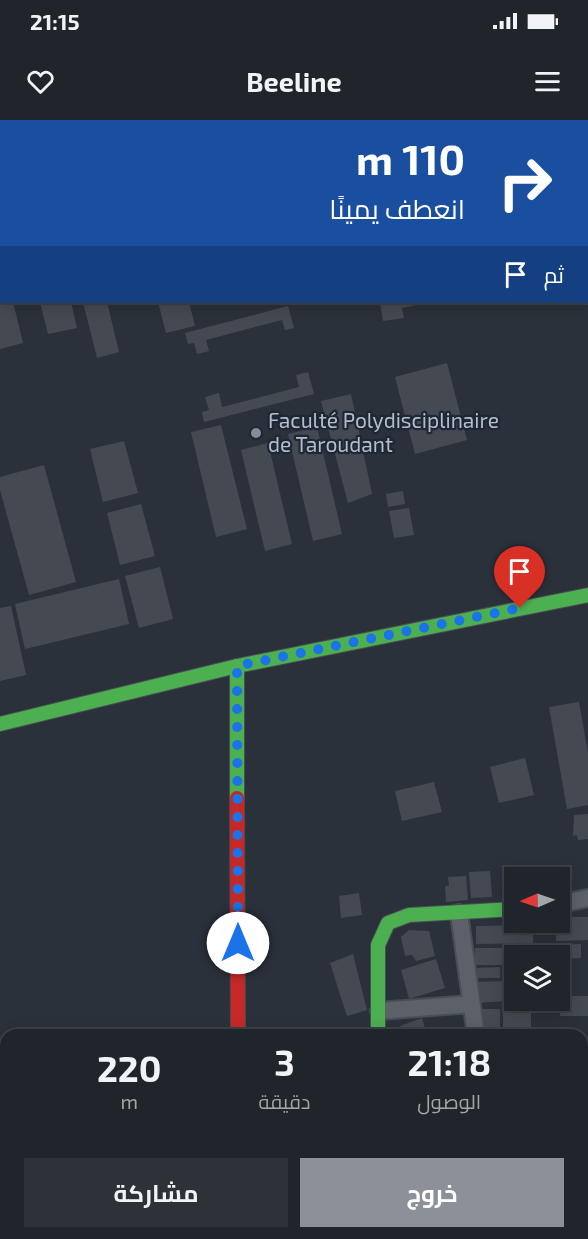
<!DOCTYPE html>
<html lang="ar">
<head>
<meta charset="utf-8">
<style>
	:root { --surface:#20252c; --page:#2d3138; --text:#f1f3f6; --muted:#a2a5a9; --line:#3d4248; --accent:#8c9099 }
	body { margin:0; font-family:"Exo 2",Cairo,sans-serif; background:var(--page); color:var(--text); direction:rtl; height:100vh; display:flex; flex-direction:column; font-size:22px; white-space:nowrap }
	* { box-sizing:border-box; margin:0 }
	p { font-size:20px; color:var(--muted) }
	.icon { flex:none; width:33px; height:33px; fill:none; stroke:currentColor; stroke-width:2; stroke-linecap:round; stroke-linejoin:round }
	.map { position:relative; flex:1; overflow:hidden; direction:ltr }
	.side { position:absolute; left:0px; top:909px; width:588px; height:210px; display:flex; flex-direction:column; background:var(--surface); border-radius:18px 18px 0 0; box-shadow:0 3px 15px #0003,0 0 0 2px var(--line); direction:rtl }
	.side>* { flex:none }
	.guide { position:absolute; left:0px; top:0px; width:588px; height:183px; box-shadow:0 3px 15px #0003,0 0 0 2px var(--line); direction:rtl; background:#1a4fa0; color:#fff; overflow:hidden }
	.needle { width:39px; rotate:268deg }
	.buttons { position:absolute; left:504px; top:747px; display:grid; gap:12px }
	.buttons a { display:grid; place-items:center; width:66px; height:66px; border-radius:0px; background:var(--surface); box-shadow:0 3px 15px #0003,0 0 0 2px var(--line); font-size:30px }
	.pin { position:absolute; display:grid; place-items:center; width:51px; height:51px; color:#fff; margin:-62px -26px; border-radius:50% 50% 50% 0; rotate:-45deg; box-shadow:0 0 6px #0007 }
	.pin .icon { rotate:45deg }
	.me { position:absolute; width:66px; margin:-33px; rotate:0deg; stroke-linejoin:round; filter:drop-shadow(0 0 4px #0008) }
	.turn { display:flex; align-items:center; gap:21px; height:126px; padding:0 24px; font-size:27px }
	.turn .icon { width:78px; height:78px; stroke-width:2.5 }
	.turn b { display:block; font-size:42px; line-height:51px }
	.then { display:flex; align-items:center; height:57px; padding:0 24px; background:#0003; gap:12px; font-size:22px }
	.eta { display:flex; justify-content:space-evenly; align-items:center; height:102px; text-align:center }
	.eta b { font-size:36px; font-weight:700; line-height:42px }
	.cta { display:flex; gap:12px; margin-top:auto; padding:12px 24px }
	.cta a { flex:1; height:69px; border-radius:0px; background:var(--accent); color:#fff; font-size:24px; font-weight:700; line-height:69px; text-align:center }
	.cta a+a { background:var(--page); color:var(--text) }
	.status { display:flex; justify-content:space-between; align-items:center; height:42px; padding:0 30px; background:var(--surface); direction:ltr }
	.status svg { height:16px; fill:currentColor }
	header { display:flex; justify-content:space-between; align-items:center; height:78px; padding:0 24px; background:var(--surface); font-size:27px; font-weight:700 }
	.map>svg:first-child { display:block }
</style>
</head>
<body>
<div class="status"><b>21:15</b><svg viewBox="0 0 49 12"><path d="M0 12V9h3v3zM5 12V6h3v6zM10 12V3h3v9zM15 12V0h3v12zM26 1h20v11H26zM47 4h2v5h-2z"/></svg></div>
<header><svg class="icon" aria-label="menu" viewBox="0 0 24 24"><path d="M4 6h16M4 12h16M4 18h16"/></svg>Beeline<svg class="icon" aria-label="heart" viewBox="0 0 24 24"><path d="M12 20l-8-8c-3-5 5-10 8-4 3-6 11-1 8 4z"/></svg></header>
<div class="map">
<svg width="588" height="1119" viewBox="0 0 588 1119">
	<rect width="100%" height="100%" fill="#2b313a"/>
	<g fill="#454a52">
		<polygon points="0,182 13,182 23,223 0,229"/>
		<polygon points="40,182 71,182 77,208 48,214"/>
		<polygon points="83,182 107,182 119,232 97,238"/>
		<polygon points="158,182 189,182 195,206 166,213"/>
		<polygon points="380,182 426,182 426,183 402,188 404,198 383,201"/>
		<polygon points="288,186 294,208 285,210 282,200 206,220 209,231 197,234 194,223 188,224 185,213"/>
		<polygon points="447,243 467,320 415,334 395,257"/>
		<polygon points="308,252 314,274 204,302 202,292 209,290 205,277 219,273 222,287 299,267 296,255"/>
		<polygon points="351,274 372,374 348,383 321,281"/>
		<polygon points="221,305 247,409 216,417 191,312"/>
		<polygon points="317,307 342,414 313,421 288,314"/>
		<polygon points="124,321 138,373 103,382 90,329"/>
		<polygon points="268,323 292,424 265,431 241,330"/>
		<polygon points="44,345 76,462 29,475 0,370 0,357"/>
		<polygon points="403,371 405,384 388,387 386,374"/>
		<polygon points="141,384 155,436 120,445 107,393"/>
		<polygon points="409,388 414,415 394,418 389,391"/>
		<polygon points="160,447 173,499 139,508 125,456"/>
		<polygon points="119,459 129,504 25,529 15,484"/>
		<polygon points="11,486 26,555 0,561 0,488"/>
		<polygon points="579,582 588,633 588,685 567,689 549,587"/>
		<polygon points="525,638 534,675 499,683 490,647"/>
		<polygon points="434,662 442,692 402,701 395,671"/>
		<polygon points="588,694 588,719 578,720 577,715 573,716 574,695"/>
		<polygon points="567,746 570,763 560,765 560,758 544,758 542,750"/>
		<polygon points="490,751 492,777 471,778 469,752"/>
		<polygon points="466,756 468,780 446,782 445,766 449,766 448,757"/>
		<polygon points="359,773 362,795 341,798 339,776"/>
		<polygon points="560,797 588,797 588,820 556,821 555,802 560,802"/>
		<polygon points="533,805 533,823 476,824 476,806"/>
		<polygon points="409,810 429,811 435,836 416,841 412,835 405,836 401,817"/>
		<polygon points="581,824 581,838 560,839 560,836 555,836 555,825"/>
		<rect x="475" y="828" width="27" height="17"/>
		<polygon points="353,834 367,890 347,896 330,843"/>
		<polygon points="436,839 445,868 409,879 401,850"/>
		<polygon points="500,847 500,858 475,858 475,848"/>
		<rect x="510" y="852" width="4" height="18"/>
		<polygon points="506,861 507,881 477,883 476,862"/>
		<rect x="560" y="876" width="28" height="20"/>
		<polygon points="531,886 531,915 503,915 503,887"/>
		<rect x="478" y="889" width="22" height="26"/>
		<polygon points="422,898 427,915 403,915 400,906"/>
		<rect x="582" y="1017" width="6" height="18"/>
		<rect x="582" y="1042" width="5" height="13"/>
		<polygon points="582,1108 588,1108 588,1119 578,1119"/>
		<rect x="532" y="1113" width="40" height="6"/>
	</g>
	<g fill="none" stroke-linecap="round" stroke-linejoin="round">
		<g stroke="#494d54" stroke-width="20">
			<g id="street">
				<polyline points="560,784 588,778"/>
				<polyline points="459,793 476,915"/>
				<polyline points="379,891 471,884"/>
				<polyline points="582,1091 588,1091"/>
				<polyline points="238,1113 238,1119"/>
				<polyline points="517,1113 519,1119"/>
				<polyline points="339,1119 339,1116 361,1113"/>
			</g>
		</g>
		<g stroke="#494d54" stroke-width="16">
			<g id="fast">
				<polyline points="237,546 588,475"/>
				<polyline points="0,604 237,546 237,678"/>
				<polyline points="378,915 378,825 388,803 409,795 514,789"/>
			</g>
		</g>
		<g stroke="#494d54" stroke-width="16">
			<polyline id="jam" points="237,678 238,915"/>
		</g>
		<polyline stroke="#595f65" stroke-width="3" stroke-dasharray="4.5 4.5" stroke-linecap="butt" points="582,937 588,937"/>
		<use href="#street" stroke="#5c6068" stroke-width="16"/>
		<use href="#fast" stroke="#4caf50" stroke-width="14"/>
		<use href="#jam" stroke="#c62828" stroke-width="14"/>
	</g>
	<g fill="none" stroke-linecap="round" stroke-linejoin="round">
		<polyline stroke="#1a73e8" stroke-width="10" stroke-dasharray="0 18" points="238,823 237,546 520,488"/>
	</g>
	<circle fill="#858c98" stroke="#1e2735" stroke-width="2" cx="256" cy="313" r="6"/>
	<g text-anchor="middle" stroke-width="4.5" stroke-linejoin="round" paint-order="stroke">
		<g font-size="21" fill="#b6bdca" stroke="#1e2735" text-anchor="start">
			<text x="268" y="308">Faculté Polydisciplinaire<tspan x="268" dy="24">de Taroudant</tspan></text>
		</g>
	</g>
</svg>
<div class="buttons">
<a><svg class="needle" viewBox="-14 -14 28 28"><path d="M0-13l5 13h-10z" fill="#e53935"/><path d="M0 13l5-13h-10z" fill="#a2a5a9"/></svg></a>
<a><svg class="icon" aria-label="layers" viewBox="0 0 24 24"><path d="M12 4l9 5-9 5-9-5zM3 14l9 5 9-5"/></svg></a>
</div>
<div class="pin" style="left:520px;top:488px;background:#d93025"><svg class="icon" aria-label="arrive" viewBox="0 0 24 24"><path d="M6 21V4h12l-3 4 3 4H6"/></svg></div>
<svg class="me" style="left:238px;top:823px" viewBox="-20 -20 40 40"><circle r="19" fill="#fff"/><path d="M0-13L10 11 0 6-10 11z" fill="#1a73e8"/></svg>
<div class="guide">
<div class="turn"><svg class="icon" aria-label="right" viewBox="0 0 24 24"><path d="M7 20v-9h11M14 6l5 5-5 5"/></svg><div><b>110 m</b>انعطف يمينًا</div></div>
<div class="then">ثم<svg class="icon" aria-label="arrive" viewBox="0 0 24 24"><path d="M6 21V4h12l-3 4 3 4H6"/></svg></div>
</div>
<section class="side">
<div class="eta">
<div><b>21:18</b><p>الوصول</p></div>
<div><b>3</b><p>دقيقة</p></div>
<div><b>220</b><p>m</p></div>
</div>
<div class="cta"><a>خروج</a><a>مشاركة</a></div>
</section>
</div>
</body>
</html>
